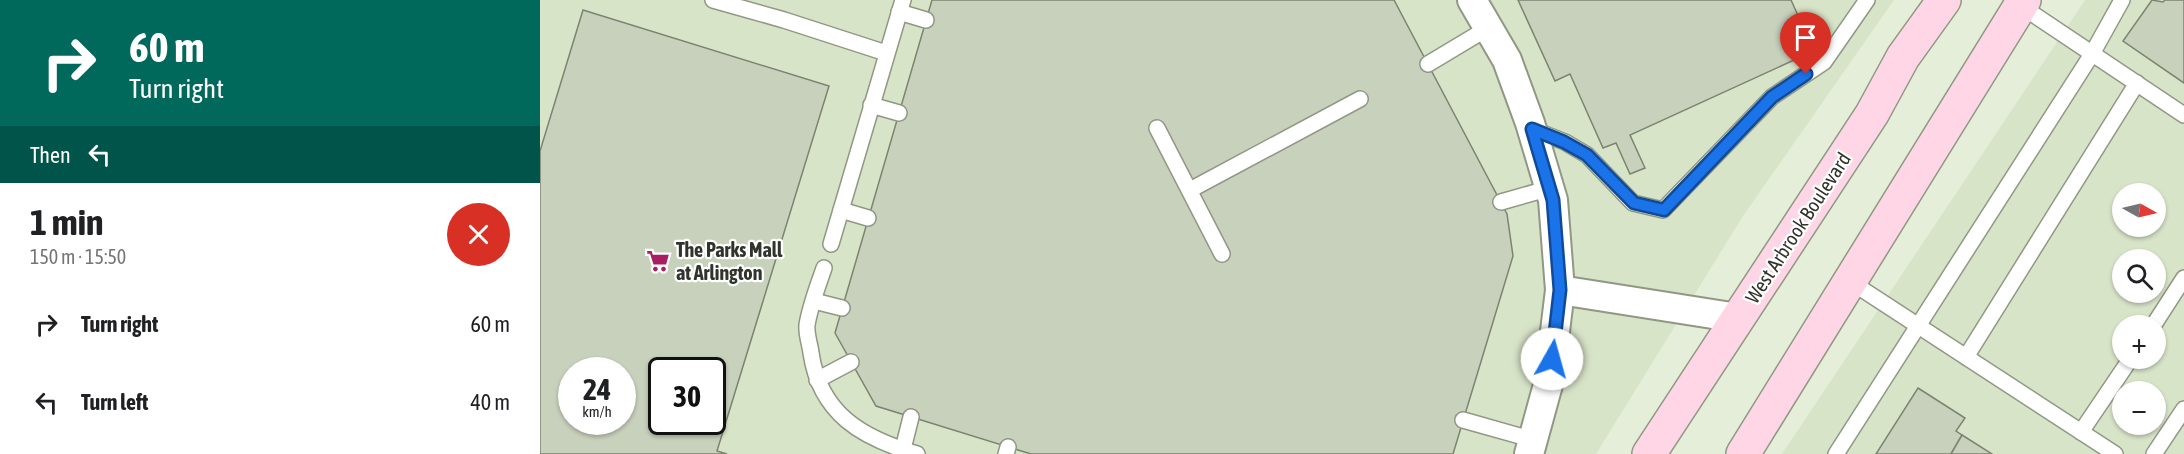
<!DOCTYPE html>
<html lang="en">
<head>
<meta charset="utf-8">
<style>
	:root { --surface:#fff; --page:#f6f6f6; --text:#202124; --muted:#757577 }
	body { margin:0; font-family:"Asap Condensed",sans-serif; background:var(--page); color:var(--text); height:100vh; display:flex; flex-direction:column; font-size:22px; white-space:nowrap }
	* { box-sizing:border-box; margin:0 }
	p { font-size:20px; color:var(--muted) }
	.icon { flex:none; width:33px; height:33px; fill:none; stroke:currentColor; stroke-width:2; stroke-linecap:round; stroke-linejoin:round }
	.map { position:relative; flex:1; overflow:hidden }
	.sheet { display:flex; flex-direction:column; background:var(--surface); width:540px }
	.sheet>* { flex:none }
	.guide { background:#00695c; color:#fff; overflow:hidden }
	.needle { width:39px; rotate:98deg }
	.buttons { position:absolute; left:1572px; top:183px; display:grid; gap:12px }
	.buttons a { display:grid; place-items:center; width:54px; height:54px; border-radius:50%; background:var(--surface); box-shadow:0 2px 4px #0004; font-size:30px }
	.speed { position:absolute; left:18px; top:357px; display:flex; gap:12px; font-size:30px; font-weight:700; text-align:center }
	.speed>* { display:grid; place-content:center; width:78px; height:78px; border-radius:50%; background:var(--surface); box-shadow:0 2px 4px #0004; line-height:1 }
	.speed small { font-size:15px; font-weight:400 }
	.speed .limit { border:3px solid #111; border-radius:9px; background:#fff; color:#111 }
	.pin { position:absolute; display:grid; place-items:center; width:51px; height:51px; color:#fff; margin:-62px -26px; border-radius:50% 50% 50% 0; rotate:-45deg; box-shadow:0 0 6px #0007 }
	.pin .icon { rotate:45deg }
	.me { position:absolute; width:66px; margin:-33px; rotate:7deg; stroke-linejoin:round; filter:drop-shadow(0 0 4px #0008) }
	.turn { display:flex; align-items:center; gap:21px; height:126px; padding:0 30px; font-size:27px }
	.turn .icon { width:78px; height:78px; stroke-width:2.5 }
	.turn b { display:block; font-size:42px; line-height:51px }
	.then { display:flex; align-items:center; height:57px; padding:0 30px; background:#0003; gap:12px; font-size:22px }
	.round { display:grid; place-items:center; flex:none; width:63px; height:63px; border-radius:32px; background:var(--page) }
	.summary { display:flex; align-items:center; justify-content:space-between; height:102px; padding:0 30px }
	h1 { font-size:36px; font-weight:700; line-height:45px }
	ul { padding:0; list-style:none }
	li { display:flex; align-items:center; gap:18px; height:78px; padding:0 30px }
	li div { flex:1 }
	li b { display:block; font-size:22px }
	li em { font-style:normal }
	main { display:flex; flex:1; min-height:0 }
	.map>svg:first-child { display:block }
</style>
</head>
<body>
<main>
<section class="sheet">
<div class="guide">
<div class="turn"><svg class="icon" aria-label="right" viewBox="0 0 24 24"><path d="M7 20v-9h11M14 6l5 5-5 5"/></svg><div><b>60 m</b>Turn right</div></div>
<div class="then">Then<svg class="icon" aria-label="left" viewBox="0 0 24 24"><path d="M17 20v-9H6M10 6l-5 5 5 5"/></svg></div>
</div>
<div class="summary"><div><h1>1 min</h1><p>150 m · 15:50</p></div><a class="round" style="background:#d93025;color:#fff"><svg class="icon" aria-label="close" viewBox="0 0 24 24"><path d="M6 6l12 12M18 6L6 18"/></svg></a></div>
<ul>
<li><svg class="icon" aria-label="right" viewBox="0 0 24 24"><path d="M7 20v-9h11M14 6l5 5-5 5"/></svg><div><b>Turn right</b></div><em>60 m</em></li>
<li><svg class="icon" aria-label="left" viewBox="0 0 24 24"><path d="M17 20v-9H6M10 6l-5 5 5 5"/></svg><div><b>Turn left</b></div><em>40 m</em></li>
</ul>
</section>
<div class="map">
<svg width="1644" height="454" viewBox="0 0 1644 454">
	<rect width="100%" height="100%" fill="#e5eed8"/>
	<g fill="#d8e4c8" fill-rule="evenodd">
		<path d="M0,0h1354l-151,216 -147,238h-1056zM32,370h50v52h-50zM122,370h50v52h-50z"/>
		<path d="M1545,0h99v454h-402zM1582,194h34v32h-34zM1582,260h34v32h-34zM1582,326h34v32h-34zM1582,392h34v32h-34z"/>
	</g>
	<g fill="#c8d1bc" stroke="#7c8471" stroke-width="1.5" fill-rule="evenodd">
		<polygon points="392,0 854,0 967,214 973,256 913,454 491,454 336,406 295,333"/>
		<polygon points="978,0 1251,0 1274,51 1090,135 1105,168 1090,174 1076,143 1063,148 1030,74 1015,81"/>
		<polygon points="1612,0 1623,2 1625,0 1644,0 1644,83 1583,41"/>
		<path d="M43,10l246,76 -112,365 10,3h-187v-303zM32,370h50v52h-50zM122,370h50v52h-50z"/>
		<polygon points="1378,388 1425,418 1416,431 1422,435 1411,454 1336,454"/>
		<polygon points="1422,435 1452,454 1411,454"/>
	</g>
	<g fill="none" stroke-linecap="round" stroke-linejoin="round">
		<g stroke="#909884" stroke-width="18">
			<g id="lane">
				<polyline points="173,0 244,20 346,53"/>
				<polyline points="1481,6 1644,115"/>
				<polyline points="359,12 386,20"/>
				<polyline points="888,64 948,28"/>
				<polyline points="331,105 359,113"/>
				<polyline points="617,128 682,254"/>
				<polyline points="992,129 1025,142 1047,155 1093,203 1123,210 1232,97 1284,62 1327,0"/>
				<polyline points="650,190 820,99"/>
				<polyline points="961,202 1010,188"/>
				<polyline points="301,210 328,218"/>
				<polyline points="291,244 363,0"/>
				<path d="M284,268c-6,18 -14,38 -17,57 -1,9 3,19 4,28 9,61 51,85 106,101"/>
				<polyline points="1311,282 1575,454"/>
				<polyline points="274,301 302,308"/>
				<polyline points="1613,326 1644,278"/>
				<polyline points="1426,357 1597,83"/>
				<polyline points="277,380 311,362"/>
				<polyline points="923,420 994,440"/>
				<polyline points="1541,432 1591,358"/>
				<polyline points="363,449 371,417"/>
				<polyline points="466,454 468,447"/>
				<polyline points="1296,454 1552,54 1582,0"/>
				<polyline points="1614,454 1644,409"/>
			</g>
		</g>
		<g stroke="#909884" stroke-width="32">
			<g id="street">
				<polyline points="932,0 967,60 990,123 1013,200 1020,290 1009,381 989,454"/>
				<polyline points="1020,290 1198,318"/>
			</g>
		</g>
		<g stroke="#909884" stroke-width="36">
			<g id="secondary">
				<polyline points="1109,454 1332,114 1363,57 1404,0"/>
				<polyline points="1203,454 1484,0"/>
			</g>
		</g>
		<use href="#lane" stroke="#fff" stroke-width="15"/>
		<use href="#street" stroke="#fff" stroke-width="28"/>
		<use href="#secondary" stroke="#fed6e6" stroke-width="33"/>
	</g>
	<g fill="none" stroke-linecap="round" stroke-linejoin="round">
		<g stroke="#114b97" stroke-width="15">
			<polyline id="route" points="1012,359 1020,290 1013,200 992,129 1024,142 1047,155 1094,203 1124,210 1232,97 1266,74"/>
		</g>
		<use href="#route" stroke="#1a73e8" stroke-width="10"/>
	</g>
	<defs>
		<g id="supermarket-bare" transform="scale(1.8)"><path d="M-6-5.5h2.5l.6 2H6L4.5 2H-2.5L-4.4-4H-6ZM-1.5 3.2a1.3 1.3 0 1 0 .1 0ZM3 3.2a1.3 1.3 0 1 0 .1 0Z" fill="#a91e62" stroke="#fff" stroke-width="2.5" paint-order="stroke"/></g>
	</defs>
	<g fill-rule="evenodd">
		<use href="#supermarket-bare" x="118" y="261"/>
	</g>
	<g text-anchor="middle" stroke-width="4.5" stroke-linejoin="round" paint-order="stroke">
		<g font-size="20" fill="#31342c" stroke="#fff">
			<text transform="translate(1258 228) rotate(-57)" y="7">West Arbrook Boulevard</text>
		</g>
		<g font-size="20" font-weight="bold" fill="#31342c" stroke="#fff" text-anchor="start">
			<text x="136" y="257">The Parks Mall<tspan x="136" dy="23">at Arlington</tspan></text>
		</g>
	</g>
</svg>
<div class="buttons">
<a><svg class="needle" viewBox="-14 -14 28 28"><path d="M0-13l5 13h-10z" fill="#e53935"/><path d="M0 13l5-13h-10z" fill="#757577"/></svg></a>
<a><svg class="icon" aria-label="search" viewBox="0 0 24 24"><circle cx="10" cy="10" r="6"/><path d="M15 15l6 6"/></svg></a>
<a>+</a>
<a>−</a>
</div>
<div class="speed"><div>24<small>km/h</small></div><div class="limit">30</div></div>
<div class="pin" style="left:1266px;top:74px;background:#d93025"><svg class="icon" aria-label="arrive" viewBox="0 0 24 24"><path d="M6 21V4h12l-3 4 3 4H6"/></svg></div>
<svg class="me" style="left:1012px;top:359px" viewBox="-20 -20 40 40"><circle r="19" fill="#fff"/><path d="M0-13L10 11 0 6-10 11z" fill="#1a73e8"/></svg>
</div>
</main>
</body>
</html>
